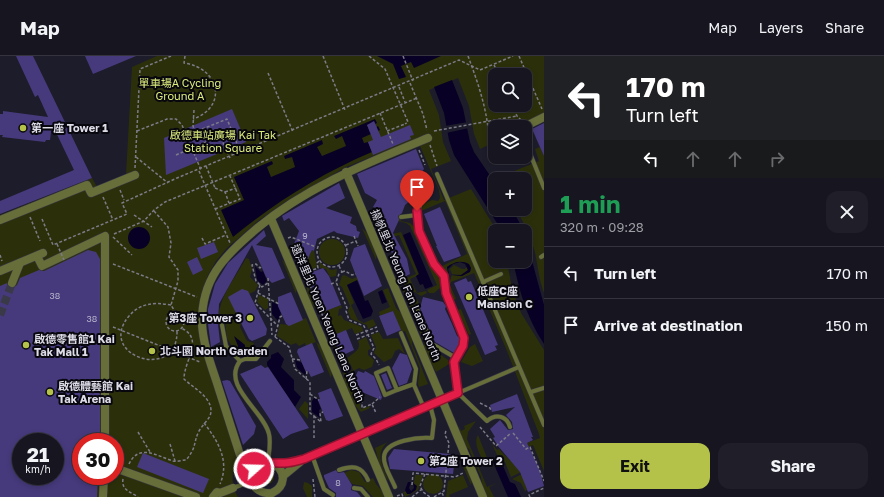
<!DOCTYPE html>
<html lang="en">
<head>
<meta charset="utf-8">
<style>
	:root { --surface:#161520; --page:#1f1e29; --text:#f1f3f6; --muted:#9e9fa5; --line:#35343e; --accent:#b4c24a }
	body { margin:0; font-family:"Golos Text","Noto Sans TC",sans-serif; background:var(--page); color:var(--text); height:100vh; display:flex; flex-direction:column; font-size:15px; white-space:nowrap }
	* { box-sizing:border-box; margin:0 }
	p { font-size:13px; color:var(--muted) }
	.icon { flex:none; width:22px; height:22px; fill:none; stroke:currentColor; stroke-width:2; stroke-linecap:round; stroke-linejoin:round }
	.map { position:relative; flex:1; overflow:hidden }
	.sheet { display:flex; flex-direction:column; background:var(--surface); width:340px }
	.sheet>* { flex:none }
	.guide { background:#202124; color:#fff; overflow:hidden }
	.buttons { position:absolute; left:488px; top:12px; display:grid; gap:8px }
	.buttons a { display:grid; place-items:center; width:44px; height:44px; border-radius:8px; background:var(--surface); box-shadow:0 2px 6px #0003,0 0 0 1px var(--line); font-size:20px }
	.speed { position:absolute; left:12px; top:377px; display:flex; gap:8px; font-size:20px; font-weight:700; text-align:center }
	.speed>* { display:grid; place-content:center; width:52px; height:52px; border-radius:50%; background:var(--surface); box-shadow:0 2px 6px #0003,0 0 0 1px var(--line); line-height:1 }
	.speed small { font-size:10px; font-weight:400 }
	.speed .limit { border:6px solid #d22; background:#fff; color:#111 }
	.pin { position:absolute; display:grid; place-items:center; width:34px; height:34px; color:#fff; margin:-41px -17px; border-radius:50% 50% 50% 0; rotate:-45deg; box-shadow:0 0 4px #0007 }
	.pin .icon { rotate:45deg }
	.me { position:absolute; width:44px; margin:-22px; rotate:70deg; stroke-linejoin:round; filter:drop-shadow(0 0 3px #0008) }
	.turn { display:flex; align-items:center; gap:14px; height:84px; padding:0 16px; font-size:18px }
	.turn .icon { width:52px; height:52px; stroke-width:2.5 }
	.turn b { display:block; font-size:28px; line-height:34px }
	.lanes { display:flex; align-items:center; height:38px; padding:0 16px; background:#0003; justify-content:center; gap:20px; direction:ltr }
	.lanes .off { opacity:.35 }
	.round { display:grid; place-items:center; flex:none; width:42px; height:42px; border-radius:12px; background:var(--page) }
	.summary { display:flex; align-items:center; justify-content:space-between; height:68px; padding:0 16px }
	h1 { font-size:24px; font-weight:700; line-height:30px; color:#1e9e55 }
	.action { display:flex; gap:8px; margin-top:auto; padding:8px 16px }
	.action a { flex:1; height:46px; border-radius:12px; background:var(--accent); color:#111; font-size:16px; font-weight:700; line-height:46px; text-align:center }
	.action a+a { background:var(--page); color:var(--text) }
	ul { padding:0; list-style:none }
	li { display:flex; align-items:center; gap:12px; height:52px; padding:0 16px; border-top:1px solid var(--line) }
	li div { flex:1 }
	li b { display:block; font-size:15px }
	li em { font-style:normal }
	header { display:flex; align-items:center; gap:24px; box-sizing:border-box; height:56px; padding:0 20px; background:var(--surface); border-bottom:1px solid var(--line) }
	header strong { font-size:19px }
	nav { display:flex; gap:22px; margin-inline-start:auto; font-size:14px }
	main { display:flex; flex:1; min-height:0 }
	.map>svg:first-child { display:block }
</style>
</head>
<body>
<header>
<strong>Map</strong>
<nav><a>Map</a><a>Layers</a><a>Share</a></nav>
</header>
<main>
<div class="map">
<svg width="544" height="441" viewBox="0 0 544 441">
	<rect width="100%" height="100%" fill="#1d1c2b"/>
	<g fill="#2c300a" fill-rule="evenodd">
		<path d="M157,0h387v65l-19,6h-30v15l-15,7 -6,-15 -5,-28 -11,-28 -29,12 10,25 4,27 8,19 -20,8 13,31 27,-11 26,42h-2v30h12l5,28 9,24 23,37v121l-11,-26 -6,2v-4l13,-5 -1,-4 -32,-83 -33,-78 -23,9 -1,3 6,14 -3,1c-4,-9 -5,-16 -1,-25l10,1 9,-6 -8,-8h-7l-9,5 2,7 -1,1 -8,-8 27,-13 -22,-53 -24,10 2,-7 9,-4 6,1 2,-3 -1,-8 -19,-44 -28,12 -4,-8 -42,17 -61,35 -27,19 -31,27 -11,13 -8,14 -6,16 -4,34 39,135c-5,13 -7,25 1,37h-238v-282l92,-37 5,9 29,-12 6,-108zM495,19h30v30h-30zM21,386h34v34h-34zM81,386h34v34h-34z"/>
		<path d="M540,91l4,9v137c-5,-14 -6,-26 -9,-40 -4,-16 -11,-30 -19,-44h9v-30l-28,-1 42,-17 -4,-12z"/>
		<polygon points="426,118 431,130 427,139 421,141 419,137 430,127 424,123"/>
		<polygon points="400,156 401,165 410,167 414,171 430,210 441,224 440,232 434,237 429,237 427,234 437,229 410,170 406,167 398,165 397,162"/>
		<path d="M362,172c9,8 16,20 14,32z"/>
		<polygon points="401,176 419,219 410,223 417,237 426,235 427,237 421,240 405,230 402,224 416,218 399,179 385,184 384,180"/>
		<circle cx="332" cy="196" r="13"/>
		<polygon points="294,187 301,191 299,197 303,202 302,204 306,206 312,194 314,195 317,211 302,217 296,202 289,196 289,191"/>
		<path d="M246,202l3,1 3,10 -2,8 8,8 -3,6 -6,3 -9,33 7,14 7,2 -4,7 -5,2v-7l-11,-8 5,9 -3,7 -9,-15 -2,-17h-7c1,-25 17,-42 28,-63z"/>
		<path d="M282,204c8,6 16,24 14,34z"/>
		<polygon points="319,206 331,214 337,213 336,220 330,221 326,213 320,212"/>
		<polygon points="454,209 462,213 465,213 467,210 468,214 461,219 452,218 450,213"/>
		<polygon points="344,219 352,223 357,221 358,225 347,229 354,247 351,249 358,264 364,267 373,263 376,269 368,273 367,269 351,263 348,255 350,250 342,231 339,229 342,220"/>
		<path d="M307,229l11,25c-8,-5 -12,-15 -11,-25z"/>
		<polygon points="401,230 410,234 414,244 417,243 421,252 413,256 427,289 448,304 449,308 436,316 424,293 424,286"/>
		<polygon points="388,232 396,252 406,262 412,284 412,288 428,328 419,331 418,327 420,312 405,275 401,276 393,255 380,260 379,256 390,251 383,234"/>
		<polygon points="259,239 268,243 268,252 265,254 257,246"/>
		<path d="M341,249l1,3 -3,1 -1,7 3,-1 3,5 18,7 1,4 -8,3 -3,-6 -20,8 9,22 5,1c7,-6 16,-9 12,-18l8,-4 5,12 -3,1v5l6,5 -2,7 -8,3 -5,-2 -6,3 -1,3 -2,-3 3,-1 -3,-7 -3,1 -1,-4 -6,3 -17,-41 4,-2 -3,-6 1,-3z"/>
		<polygon points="461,253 471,278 469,279 457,254"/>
		<polygon points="306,262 316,286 323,291 332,315 331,322 316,286 306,290 305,287 299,290 296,287 291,289 277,280 280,268 289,269"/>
		<polygon points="379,276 383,283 398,282 405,298 399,293 395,295 392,302 384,306 374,297 376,291 371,279"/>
		<polygon points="475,288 483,305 472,310 461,306 470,291"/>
		<path d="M345,307l-2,3 15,35h3l-1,4 1,4 8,-3 1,2 -9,4c-8,-8 -13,-18 -16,-29 -2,-6 -1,-12 -4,-18z"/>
		<polygon points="305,345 308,348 308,363 299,353"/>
		<polygon points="476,365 468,376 467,383 487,431 497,427 489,431 494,441 485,441 481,421 469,393 462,388 459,369 461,375 465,373 464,370"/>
		<path d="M478,379l13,33c-8,-5 -19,-24 -13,-33z"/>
		<path d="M388,386c-14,11 -5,25 1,39 -11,-9 -10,-22 -14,-33z"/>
		<path d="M492,388l5,6 2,-1c8,9 15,14 22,23l-10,5 -9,-22 -4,2z"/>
		<path d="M458,399c10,5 16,19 13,30z"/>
		<polygon points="351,414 359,416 365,426 373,422 376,428 387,441 373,441 363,430 352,428 344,417"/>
		<circle cx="268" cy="422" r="6"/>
		<polygon points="522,418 527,434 525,435 521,427 512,423"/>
		<circle cx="433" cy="428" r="10"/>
		<polygon points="415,419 423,419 418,434 405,441 403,436 416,434 414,427"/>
		<polygon points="463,419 468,431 449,439 450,441 446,441 448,425"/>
		<polygon points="304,426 308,427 312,430 312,441 307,441 303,432"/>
	</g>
	<g fill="#090025">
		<polygon points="377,0 441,0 414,12 411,6 401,10 406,21 399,23 393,8"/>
		<polygon points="452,24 463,52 470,86 474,96 495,127 495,153 512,153 524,175 502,175 454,99 449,84 444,57 434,31"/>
		<path d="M375,63l2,4 -2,1 -1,-2 -7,3 3,7 8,-6 2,4 -18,8 2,5 4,-1 4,10c-52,22 -96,50 -139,85l-12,-27 23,-10 -10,-23 38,-16 1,3 -6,3 4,10 24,-10 -3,-10 -7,2 -1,-3 38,-16 1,4 -6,3 5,9 24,-10 -4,-10 -6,3 -2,-3z"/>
		<circle cx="139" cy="182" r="11"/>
		<polygon points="410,176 433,230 425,233 423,228 420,229 416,220 419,218 403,179"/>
		<path d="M525,179l19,70v39c-18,-28 -24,-51 -31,-83h12z"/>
		<path d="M460,206l-7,2 -5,5 1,5 -1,-1 -1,-6c7,-5 14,-7 22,-3l2,4 -1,4 -8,4 -10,-1h9l7,-5 -3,-6z"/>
		<polygon points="255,210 261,216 263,215 267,225 263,229 257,224"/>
		<polygon points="357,224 365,245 368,244 373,255 371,260 363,263 347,229"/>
		<polygon points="382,234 387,246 382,248 378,236"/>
		<polygon points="272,246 277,248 281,257 278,265 272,258"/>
		<polygon points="234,280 245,289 245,296 236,297 238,290"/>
		<polygon points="278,296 284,303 281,311 294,324 294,334 301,341 295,351 267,309 267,306 271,302 271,299"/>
		<polygon points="295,304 302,307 306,317 305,319 297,312"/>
		<polygon points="314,342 317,343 321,353 319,354 320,362 312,356 312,345"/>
		<polygon points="500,403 510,426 515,428 521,441 508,441 493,406"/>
		<polygon points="408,426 411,426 409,432 411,435 414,432 413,427 417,430 416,434 410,438 407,438 405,434"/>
	</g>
	<polygon fill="#1d1c2b" points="468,66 469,72 446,77 445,70"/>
	<g fill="#463a7c" fill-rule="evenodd">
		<polygon points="16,0 33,0 92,122 0,158 0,145 74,114 52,68 50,84 46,84 45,86 2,81 3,79 0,79 0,58 3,58 3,55 48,61 38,39 35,41"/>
		<polygon points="85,0 136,0 93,18"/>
		<polygon points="232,53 246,86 166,119 164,82"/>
		<polygon points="374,65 381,81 410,69 414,79 410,80 411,83 373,99 368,86 373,84 367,69"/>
		<polygon points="544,67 544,100 532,73"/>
		<polygon points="416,93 424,113 422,116 422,118 430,127 405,149 402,157 398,160 399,164 393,177 407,203 410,218 402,222 383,176 381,175 384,168 377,165 378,163 373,160 376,152 373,151 377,144 365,137 357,118"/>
		<polygon points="339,127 345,142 326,152 352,161 350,167 356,170 357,175 360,176 358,182 337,177 334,175 317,183 314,195 312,194 310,198 308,203 301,201 299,197 301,191 294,188 299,175 289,162 284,165 282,160"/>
		<polygon points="440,151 461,200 444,206 436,190 437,190 424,158"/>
		<polygon points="264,174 266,180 256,189 272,192 285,222 272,227 266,221 252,189 219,248 218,268 220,286 211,291 208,268 208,253 215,228 228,207"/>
		<polygon points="214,186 218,196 201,203 197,192"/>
		<polygon points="365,188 382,230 364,240 350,204 354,192"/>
		<path d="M88,194l8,2 4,7v183h-19v34h17l-1,21h-97v-211l7,-3 1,4 5,1 4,-3 3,-7 19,-8 5,1zM21,386h34v34h-34z"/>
		<polygon points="197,201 203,214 193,219 187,206"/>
		<polygon points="323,212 329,220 341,249 323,256 307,218"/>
		<polygon points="466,222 468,226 471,225 498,289 495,290 497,294 485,299 454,227"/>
		<polygon points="242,233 248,235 267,273 266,279 252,285 249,283 228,241"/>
		<polygon points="291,236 303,264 289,270 286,268 278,250 278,241"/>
		<polygon points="423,241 443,246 446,250 445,253 452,268 457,280 460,282 460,287 454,297 435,286 420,252"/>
		<polygon points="393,255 401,274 387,280 379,260"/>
		<polygon points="346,274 354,294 341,300 332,280"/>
		<polygon points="312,287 324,316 311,321 308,315 306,316 297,296 298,293"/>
		<polygon points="400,297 407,299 412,313 407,327 399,330 392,312"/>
		<polygon points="261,309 265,312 268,311 309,372 291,378 283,383 240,318"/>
		<polygon points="358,315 364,317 365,315 374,320 382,341 381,344 357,334 358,331 352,328"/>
		<polygon points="386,317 392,332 387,334 381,319"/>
		<polygon points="227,324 230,325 256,370 254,378 243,389 222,325"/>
		<polygon points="331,332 343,360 329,365 326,364 318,344 320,343 318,337"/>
		<polygon points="517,338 533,381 531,381 533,384 527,387 539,412 544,430 528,436 520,416 498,390 493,382 495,381 490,373 500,364 508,374 513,373 512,366 506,359 515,351 492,356 490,349"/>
		<polygon points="394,393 450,398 455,402 453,418 390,413 388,402"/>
		<polygon points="143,397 209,423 203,437 137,411"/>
		<polygon points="336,414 338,417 344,416 352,429 351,434 357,436 361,441 336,441 336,437 329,432 324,421 324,419"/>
	</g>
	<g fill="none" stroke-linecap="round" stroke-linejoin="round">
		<polyline stroke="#3a3947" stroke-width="8" stroke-dasharray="8 4" stroke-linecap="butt" points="0,259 12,227"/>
		<g stroke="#383745" stroke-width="5">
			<g id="lane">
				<polyline points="525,85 544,132"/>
				<polyline points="437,118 544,369"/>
				<path d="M422,143l-5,16 2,16 15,33 10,12 3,21 17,41 -1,8 -9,17 4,30 29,28c9,-8 20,-5 23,6"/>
				<polyline points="401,161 417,159"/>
				<polyline points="541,201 544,199"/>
				<polyline points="483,226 501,218"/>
				<polyline points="418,255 432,288 456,302"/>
				<polyline points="222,269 226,290 240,305"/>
				<polyline points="401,277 416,313 414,329 424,352"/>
				<polygon points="388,312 397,334 385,339 376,317"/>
				<polyline points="397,334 414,328"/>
				<polyline points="531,336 544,332"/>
				<polyline points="458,337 519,311"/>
				<polyline points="312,399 324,433 333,439"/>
				<path d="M268,406c1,-9 3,-20 1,-28 -5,-23 -48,-48 -29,-73l5,-2h11l14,-18"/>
				<path d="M339,414c14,-5 23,-4 29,10"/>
				<path d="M395,431c-3,-8 -12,-21 -11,-30 1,-17 36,-20 48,-19l2,-18 -4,-15"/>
				<polyline points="233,432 252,425"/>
				<polyline points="354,432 361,433 368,441"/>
			</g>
		</g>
		<g stroke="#383745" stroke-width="9">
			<g id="street">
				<polyline points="526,70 544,61"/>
				<polyline points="346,116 483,441"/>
				<polyline points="0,164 87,129 91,137 135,119"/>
				<polyline points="272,165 389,441"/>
				<polyline points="37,200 42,210 105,180 105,386"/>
				<polyline points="0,215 43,197"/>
				<polyline points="12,227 20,207"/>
				<path d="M274,408c13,8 11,23 -2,29 -15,2 -28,-13 -17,-26 8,-8 20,-3 30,-4 7,0 13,-2 19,-4l154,-66"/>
				<polyline points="115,412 196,441"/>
				<path d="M254,413l-6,-3 -8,-11c-8,-25 -16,-50 -24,-75 -6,-18 -13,-37 -14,-56 -1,-44 21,-67 53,-94 51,-43 112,-67 173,-92"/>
				<polyline points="283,420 300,406"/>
				<polyline points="103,441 104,420"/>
				<polyline points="213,441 217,436 220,437 233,432"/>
			</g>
		</g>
		<g stroke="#7c7b88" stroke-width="1.5" stroke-dasharray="3 2" stroke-linecap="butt">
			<path d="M185,0l-1,7c36,5 44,44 9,56"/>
			<polyline points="323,0 345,54"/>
			<polyline points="403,0 413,25"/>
			<path d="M468,0c10,27 20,55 21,85l6,-3"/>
			<polyline points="519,0 542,53"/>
			<polyline points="494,9 499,19"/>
			<polyline points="268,17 293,76"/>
			<polyline points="410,27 423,58 427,74"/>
			<polyline points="399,31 405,46"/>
			<polyline points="512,49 517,60 521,64"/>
			<polyline points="380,57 393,88"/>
			<polyline points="137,75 167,63 176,63 182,69 201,114"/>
			<polyline points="387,75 405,68"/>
			<polyline points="434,75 517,60"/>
			<polyline points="430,89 437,110"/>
			<polyline points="419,94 425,109"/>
			<polyline points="176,99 220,80 230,102"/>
			<polyline points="136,101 168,127"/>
			<polyline points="135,112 140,13 171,0"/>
			<polyline points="199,115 230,187"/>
			<polyline points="215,132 225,136 229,147"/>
			<polyline points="120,134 124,144"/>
			<polyline points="225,136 236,132"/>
			<polyline points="103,141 113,164"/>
			<polyline points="215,153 240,143 230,120"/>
			<polyline points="154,155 168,171 171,187 169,201 178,214 178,225 171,249 176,257"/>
			<polyline points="134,159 152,171"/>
			<polyline points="30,161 40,185"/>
			<polyline points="114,178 144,165 154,154 165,146 417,42"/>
			<polyline points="354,180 358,190"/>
			<circle cx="332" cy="196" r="15"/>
			<polyline points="113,181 132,199"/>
			<polyline points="202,182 205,188 226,179"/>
			<polyline points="288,182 291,181 316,191"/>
			<polyline points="346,189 356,185"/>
			<polyline points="0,199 2,205"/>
			<polyline points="319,205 317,207 318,212 305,217 324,263 323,264"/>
			<polyline points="113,208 197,241"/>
			<polyline points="339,210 342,216 339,218 336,226 347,252 346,255 349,264 364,270 374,292 371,298 376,303 379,309"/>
			<polyline points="261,211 260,212 256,208 252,209 256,225 262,231 269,226"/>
			<polyline points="342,216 345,215 352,219 356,218"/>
			<polyline points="268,222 272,279"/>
			<polyline points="331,228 336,226"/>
			<polyline points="260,229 255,247 278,270"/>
			<polyline points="258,237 279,248"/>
			<path d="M171,249c-17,-3 -31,-2 -42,11 -34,40 50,67 48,14"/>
			<circle cx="175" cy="266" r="9"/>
			<polyline points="113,271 200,306"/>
			<polyline points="356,279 377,271"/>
			<polyline points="275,281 289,291 295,313 310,326 310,357 314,360 314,382"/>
			<polyline points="275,281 280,261 282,260"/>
			<polyline points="357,283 378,275"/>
			<polyline points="292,303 301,304"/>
			<polyline points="341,307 345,306 362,346 362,352 372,348 376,357"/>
			<polyline points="306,323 307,315"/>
			<polyline points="310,338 319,344"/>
			<polyline points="480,347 490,352 491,355"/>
			<polyline points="372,348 380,341"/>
			<polyline points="314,360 321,366 320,357 323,356"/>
			<path d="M204,367c14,18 26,38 16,61"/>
			<polyline points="480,371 496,390 511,377"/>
			<polyline points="138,376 150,396"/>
			<polyline points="513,377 526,393 530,391 544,425"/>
			<polyline points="170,388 175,405"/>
			<polyline points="247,393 252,399"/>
			<path d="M129,408c10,-21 28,-8 44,-3 4,1 9,-1 13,-1 11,-13 7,-17 13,-29 3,-5 8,-10 11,-15 6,-17 -17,-28 -26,-37 0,-19 21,-40 -3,-51"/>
			<polyline points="425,418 420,430 423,436 430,441"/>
			<path d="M123,423c-2,11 8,13 15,18"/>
			<polyline points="313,423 315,441"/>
			<polyline points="412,429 413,417 455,421 463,417"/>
			<polyline points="442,437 444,441"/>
			<polyline points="397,440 402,438 403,441"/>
			<polyline points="412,441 422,433"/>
			<polyline points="434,441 444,435 449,387 445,379 446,374"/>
			<polyline points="530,441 529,439 544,432"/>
		</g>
		<use href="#lane" stroke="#676e3a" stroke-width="4"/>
		<use href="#street" stroke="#676e3a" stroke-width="8"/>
		<g stroke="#7c7b88" stroke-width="1.5" stroke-dasharray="3 2" stroke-linecap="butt">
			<polyline points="369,0 385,13 408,66 405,68"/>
			<polyline points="194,54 193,70 195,76 227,63 240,95"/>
			<polyline points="206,110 215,132"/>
			<polyline points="42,163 53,189 127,158 122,147 177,122 459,4 480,14 513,0"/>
			<polyline points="57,188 64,204"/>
		</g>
	</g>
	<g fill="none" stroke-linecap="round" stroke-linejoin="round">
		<g stroke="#92132f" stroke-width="10">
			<path id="route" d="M254,413c8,-10 19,-5 30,-6 7,0 13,-2 20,-4l154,-66 -4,-31 9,-16 1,-8 -18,-45 -2,-17 -10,-12 -15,-33 -2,-20"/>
		</g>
		<use href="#route" stroke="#e11d48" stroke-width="7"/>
	</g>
	<g fill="#b4c24a" stroke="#08070e" stroke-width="1.5">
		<circle cx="23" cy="72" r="4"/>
		<circle cx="469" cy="241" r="4"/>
		<circle cx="250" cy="262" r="4"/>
		<circle cx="26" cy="289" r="4"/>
		<circle cx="152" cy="295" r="4"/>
		<circle cx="50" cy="336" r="4"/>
		<circle cx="421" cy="405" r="4"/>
	</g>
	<g text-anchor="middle" stroke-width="4" stroke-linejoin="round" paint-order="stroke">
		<g font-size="9" fill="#b7b4cc">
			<text x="305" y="183">9</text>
			<text x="55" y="243">38</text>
			<text x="92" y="266">38</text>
			<text x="338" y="430">8</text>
		</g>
		<g font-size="11" fill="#dceb7b" stroke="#08070e">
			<text x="180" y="31">單車場A Cycling<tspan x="180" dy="13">Ground A</tspan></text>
			<text x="223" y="83">啟德車站廣場 Kai Tak<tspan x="223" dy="13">Station Square</tspan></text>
		</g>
		<g font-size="11" font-weight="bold" fill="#dddce7" stroke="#08070e" text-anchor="start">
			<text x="31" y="76">第一座 Tower 1</text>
			<text x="477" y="239">低座C座<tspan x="477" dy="13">Mansion C</tspan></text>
			<text x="242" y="266" text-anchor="end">第3座 Tower 3</text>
			<text x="34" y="287">啟德零售館1 Kai<tspan x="34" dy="13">Tak Mall 1</tspan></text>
			<text x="160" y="299">北斗園 North Garden</text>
			<text x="58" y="334">啟德體藝館 Kai<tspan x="58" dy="13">Tak Arena</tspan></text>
			<text x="429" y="409">第2座 Tower 2</text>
		</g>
		<g font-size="11" fill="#dddce7" stroke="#08070e">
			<text transform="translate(406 229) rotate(67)" y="4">揚帆里北 Yeung Fan Lane North</text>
			<text transform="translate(328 267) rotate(67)" y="4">遠洋里北 Yuen Yeung Lane North</text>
		</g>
	</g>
</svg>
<div class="buttons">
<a><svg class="icon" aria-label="search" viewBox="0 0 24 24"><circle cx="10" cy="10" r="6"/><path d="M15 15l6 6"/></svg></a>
<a><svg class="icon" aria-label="layers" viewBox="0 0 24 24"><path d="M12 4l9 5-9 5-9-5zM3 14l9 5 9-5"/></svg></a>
<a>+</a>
<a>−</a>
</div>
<div class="speed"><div>21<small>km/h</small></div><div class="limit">30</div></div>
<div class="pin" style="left:417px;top:155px;background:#d93025"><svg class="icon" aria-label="arrive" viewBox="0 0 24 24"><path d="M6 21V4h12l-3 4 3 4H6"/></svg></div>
<svg class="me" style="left:254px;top:413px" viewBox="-20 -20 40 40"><circle r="17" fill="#e11d48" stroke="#fff" stroke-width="3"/><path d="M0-11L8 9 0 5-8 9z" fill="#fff"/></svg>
</div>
<section class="sheet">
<div class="guide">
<div class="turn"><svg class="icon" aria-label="left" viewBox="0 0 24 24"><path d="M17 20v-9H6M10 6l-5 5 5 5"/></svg><div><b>170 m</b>Turn left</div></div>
<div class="lanes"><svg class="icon" aria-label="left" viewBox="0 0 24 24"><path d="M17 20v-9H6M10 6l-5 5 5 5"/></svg><svg class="icon off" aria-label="ahead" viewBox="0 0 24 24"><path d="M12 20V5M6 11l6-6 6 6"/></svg><svg class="icon off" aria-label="ahead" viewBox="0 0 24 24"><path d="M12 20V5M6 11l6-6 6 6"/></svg><svg class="icon off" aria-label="right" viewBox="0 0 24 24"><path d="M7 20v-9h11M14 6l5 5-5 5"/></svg></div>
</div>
<div class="summary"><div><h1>1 min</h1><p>320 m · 09:28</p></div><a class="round"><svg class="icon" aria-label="close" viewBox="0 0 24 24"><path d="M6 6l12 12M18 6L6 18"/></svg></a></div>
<ul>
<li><svg class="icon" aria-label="left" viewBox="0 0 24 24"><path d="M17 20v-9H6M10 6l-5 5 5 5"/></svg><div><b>Turn left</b></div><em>170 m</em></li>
<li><svg class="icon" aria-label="arrive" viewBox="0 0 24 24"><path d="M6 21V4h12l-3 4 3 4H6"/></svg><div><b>Arrive at destination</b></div><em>150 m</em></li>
</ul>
<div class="action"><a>Exit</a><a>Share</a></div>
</section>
</main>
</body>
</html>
